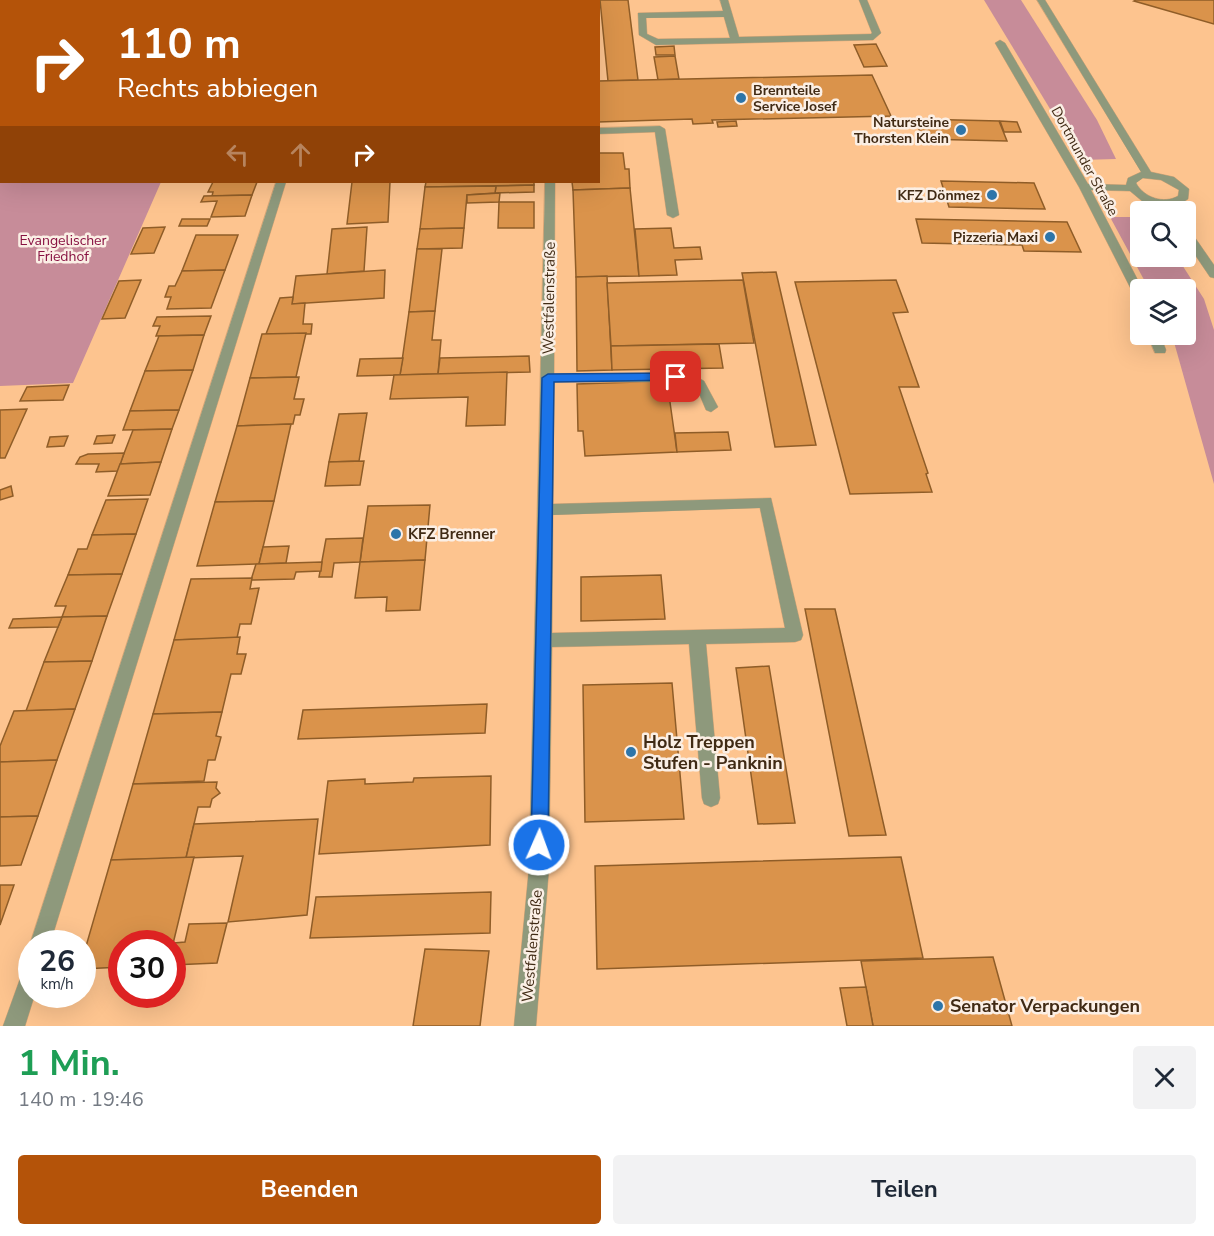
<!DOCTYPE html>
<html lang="de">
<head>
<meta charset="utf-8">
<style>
	:root { --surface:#fff; --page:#f2f2f3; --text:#1f2937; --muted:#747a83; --accent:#b45309 }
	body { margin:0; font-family:"Nunito Sans",sans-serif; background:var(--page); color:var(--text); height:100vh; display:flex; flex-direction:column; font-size:22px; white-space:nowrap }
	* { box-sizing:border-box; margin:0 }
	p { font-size:20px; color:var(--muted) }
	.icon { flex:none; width:33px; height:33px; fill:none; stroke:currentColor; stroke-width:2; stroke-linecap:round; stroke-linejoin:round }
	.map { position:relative; height:1026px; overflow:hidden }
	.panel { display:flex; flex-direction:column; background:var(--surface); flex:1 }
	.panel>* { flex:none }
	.top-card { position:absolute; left:0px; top:0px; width:600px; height:183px; box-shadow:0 6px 24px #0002; background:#b45309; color:#fff; overflow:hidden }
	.buttons { position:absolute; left:1130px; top:201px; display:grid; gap:12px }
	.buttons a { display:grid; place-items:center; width:66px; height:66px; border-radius:6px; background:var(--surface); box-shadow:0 6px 24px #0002; font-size:30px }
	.speed { position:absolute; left:18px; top:930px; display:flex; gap:12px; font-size:30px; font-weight:700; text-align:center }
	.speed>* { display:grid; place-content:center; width:78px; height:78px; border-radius:50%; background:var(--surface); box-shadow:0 6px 24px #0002; line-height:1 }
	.speed small { font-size:15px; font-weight:400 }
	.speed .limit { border:9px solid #d22; background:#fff; color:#111 }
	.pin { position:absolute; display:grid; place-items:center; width:51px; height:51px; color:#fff; margin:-26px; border-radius:12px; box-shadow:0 3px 9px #0006 }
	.me { position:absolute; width:66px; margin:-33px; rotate:2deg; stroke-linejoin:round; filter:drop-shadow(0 0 4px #0008) }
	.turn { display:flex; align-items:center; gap:21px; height:126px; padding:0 18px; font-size:27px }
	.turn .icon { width:78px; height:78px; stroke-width:2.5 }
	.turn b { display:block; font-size:42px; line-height:51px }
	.lanes { display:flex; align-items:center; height:57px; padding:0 18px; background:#0003; justify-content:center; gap:30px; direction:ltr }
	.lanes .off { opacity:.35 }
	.round { display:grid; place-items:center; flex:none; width:63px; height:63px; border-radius:6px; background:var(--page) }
	.overview { display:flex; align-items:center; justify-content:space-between; height:102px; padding:0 18px }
	h1 { font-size:36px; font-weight:700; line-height:45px; color:#1e9e55 }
	.cta { display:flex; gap:12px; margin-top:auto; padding:12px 18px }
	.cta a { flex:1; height:69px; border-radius:6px; background:var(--accent); color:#fff; font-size:24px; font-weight:700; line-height:69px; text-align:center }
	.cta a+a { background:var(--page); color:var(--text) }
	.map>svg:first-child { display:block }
</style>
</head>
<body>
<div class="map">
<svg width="1214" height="1026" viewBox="0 0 1214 1026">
	<rect width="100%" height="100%" fill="#fdc48f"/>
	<g fill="#c78c99">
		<polygon points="0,0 248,0 2,2 2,182 161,182 73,383 0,386"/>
		<polygon points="984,0 1021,0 1097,120 1116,159 1081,160"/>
		<polygon points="1110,217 1140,217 1140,256 1177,257 1204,299 1214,330 1214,484 1172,335 1185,334 1185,290 1149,289"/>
	</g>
	<g fill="#da934b" stroke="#8f5d28" stroke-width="1.5">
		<polygon points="600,0 628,0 638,80 608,81"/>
		<polygon points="1136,0 1214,0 1214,24 1134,1"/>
		<polygon points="876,44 887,66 864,67 854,45"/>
		<polygon points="674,46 675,55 656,55 655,47"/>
		<polygon points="675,56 679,79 658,80 654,57"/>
		<polygon points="872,75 891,116 712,120 713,123 693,124 692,119 598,122 598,81"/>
		<polygon points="916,119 999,121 1007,141 922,139"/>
		<polygon points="736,121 737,126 718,127 717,122"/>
		<polygon points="1000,121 1017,122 1021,132 1004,132"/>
		<polygon points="598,153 623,153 625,169 629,169 630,188 573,190 572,182 598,182"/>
		<polygon points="941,181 1034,183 1045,209 949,207"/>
		<polygon points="213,182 257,182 252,195 212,196 213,192 208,192"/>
		<polygon points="352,182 390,182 388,222 347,224"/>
		<polygon points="426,182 534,182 534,185 425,187"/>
		<polygon points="534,185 534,192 495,193 496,186"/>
		<polygon points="496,186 495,193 467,195 464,228 420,229 425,187"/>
		<polygon points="630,188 639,276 576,277 573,190"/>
		<polygon points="500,193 499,202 467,203 467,195"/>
		<polygon points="252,195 245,216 211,217 217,201 201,202 204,196"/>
		<polygon points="499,202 534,202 534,228 498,228"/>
		<polygon points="182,219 210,219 207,226 179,226"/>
		<polygon points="916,219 1067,222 1081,252 1024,251 1022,245 922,243"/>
		<polygon points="165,227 154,253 131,254 143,228"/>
		<polygon points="367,227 364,271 327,274 332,229"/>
		<polygon points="464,228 462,248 417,249 420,229"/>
		<polygon points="671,228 674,248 700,247 702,259 675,260 677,275 639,276 635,229"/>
		<polygon points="196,235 238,235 225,270 182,271"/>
		<polygon points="417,249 442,249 435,311 409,312"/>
		<polygon points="225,270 211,308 167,309 171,297 165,297 169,286 175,286 182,271"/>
		<polygon points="385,270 384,298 292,304 296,276"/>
		<polygon points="776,272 816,445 775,447 742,273"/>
		<polygon points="607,276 612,370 577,371 576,277"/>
		<polygon points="141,280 125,318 102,319 119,281"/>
		<polygon points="743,280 754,343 611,346 607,283"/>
		<polygon points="896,280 908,312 893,313 919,387 899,387 928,473 926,474 932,492 850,494 795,282"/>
		<polygon points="293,297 292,304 305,303 303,324 312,324 311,334 266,334 280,298"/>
		<polygon points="435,311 432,340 441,340 438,374 400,375 409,312"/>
		<polygon points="211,316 204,335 156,336 160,326 153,326 157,317"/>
		<polygon points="306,333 296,377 250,378 262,334"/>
		<polygon points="204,335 193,370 145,371 159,336"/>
		<polygon points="719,344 723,368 612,370 611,346"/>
		<polygon points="529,356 530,372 438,374 440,358"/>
		<polygon points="403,358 400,375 357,376 360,359"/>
		<polygon points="193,370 179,410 130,411 145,371"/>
		<polygon points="507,372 505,425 466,426 468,397 390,399 394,375"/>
		<polygon points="299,377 294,399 304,399 300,415 295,415 293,424 237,426 250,378"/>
		<polygon points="667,381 677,452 585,456 583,431 578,431 577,384"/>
		<polygon points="69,385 63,400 20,401 27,387"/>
		<polygon points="27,409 5,458 0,458 0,410"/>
		<polygon points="179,410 172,429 123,430 130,411"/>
		<polygon points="367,413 359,461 329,462 339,414"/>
		<polygon points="291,424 274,501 215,502 237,426"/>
		<polygon points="172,429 161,462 120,464 133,430"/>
		<polygon points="728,432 731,450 677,452 675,433"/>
		<polygon points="115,435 112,443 94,444 97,436"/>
		<polygon points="68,436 64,446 47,447 50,437"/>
		<polygon points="124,453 118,471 96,472 99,464 76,464 80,457 88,454"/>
		<polygon points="364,461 360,485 325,486 329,462"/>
		<polygon points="161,462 150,495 108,496 120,464"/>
		<polygon points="11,486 13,496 0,500 0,490"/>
		<polygon points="148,499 136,534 92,535 106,500"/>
		<polygon points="274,501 259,564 197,566 215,502"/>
		<polygon points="430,505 425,560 360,562 368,506"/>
		<polygon points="136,534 122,574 68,575 78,549 87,549 92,535"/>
		<polygon points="363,538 360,562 334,563 332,577 319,577 326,539"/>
		<polygon points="289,546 286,563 259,564 263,547"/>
		<polygon points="425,560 420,610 386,611 387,597 355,598 360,562"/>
		<polygon points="322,562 321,571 296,572 294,579 251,580 256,564"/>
		<polygon points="122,574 107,616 62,617 66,606 55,606 68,575"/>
		<polygon points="661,575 665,619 581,621 581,577"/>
		<polygon points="252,578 250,589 259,588 251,624 240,624 237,638 174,640 191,579"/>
		<polygon points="805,609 835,609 886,835 849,836"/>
		<polygon points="107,616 92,661 44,662 62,617"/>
		<polygon points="62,617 58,627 9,628 13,619"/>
		<polygon points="240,637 237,654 246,654 241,674 231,674 222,712 153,714 174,640"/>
		<polygon points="92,661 75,709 26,711 44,662"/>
		<polygon points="769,666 795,823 758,824 736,668"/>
		<polygon points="672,683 684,819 585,822 583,685"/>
		<polygon points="487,704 485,733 298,739 303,710"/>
		<polygon points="75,709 57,760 0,762 0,746 14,711"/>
		<polygon points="222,712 216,736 221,737 215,760 208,760 204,781 133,784 153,714"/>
		<polygon points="57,760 38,816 0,817 0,762"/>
		<polygon points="491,776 490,845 319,854 328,781 365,779 365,784 413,782 414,778"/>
		<polygon points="217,782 216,788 220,793 212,799 210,807 198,807 186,858 111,860 133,784"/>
		<polygon points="38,816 21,865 0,866 0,817"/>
		<polygon points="318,819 307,915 228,922 243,856 186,858 194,824"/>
		<polygon points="194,857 172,948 172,944 122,944 122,967 82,969 82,960 111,860"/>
		<polygon points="901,857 923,958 597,969 595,866"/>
		<polygon points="0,885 14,885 0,925"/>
		<polygon points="491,892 490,933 310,938 316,897"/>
		<polygon points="227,923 217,963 172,965 174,943 185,942 189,924"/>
		<polygon points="425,949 489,951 480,1026 413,1026"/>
		<polygon points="993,957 1012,1026 873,1026 861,961"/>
		<polygon points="866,987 873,1026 847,1026 840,988"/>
	</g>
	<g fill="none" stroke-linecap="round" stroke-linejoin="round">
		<g stroke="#d7a576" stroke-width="1">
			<g id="minor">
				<polygon points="338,0 346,0 337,2"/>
				<rect x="549" y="0" width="8" height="2"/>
				<path d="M720,0h8l11,37 132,-3 1,-1 -13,-33h8l14,33 -8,7 -217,5 -17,-10 -1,-22 85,-2zM724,17l6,21 -72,1 -11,-5 -1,-16z"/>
				<path d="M1037,0h8l106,172 23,5 15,12 -1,10 -6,4 -20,3 -20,-5 -12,-10 -39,-1 52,100h-3v9l-6,-4 -55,-108 -84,-144 5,-3 5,3 83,141 38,1 2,-7 13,-6zM1143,178l18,2 18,10 -1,6c-14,8 -34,2 -42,-13z"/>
				<polygon points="660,126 665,129 679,215 673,218 667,215 655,132 598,134 598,128"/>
				<polygon points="276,182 286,182 50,944 32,944 32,948 30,944"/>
				<path d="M545,182h10l-1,192 122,-1 19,3 9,5 14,26 -7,5 -5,-2 -8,-19 -14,-9h-130l-1,122 218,-6 32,137 -2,5 -6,2 -89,2 14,154 -2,6 -7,3 -7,-3 -2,-6 -13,-154 -137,3 -3,221 -13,158h-22l15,-158zM760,508l25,120 -233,5 1,-118z"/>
				<polygon points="1185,228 1189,229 1214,265 1214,278 1210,277 1185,240"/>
				<polygon points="1147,334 1160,334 1166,350 1165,353 1155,353"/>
				<polygon points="32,962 32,994 35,994 25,1026 3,1026 25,965"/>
			</g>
		</g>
		<use href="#minor" fill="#8e997c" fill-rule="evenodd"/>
	</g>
	<polygon fill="#1a73e8" stroke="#114b97" stroke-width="1.5" points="676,373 680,374 680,380 554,382 548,845 546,851 539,854 533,851 531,845 542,378 548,374"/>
	<g fill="#2d75a9" stroke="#fbefe5" stroke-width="2">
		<circle cx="741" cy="98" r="6"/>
		<circle cx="961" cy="130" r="6"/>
		<circle cx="992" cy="195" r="6"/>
		<circle cx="1050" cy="237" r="6"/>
		<circle cx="396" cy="534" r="6"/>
		<circle cx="631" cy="752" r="6"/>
		<circle cx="938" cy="1006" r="6"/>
	</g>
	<g text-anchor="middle" stroke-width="5" stroke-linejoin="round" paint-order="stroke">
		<g font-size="14" font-weight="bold" fill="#402a14" stroke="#fbefe5" text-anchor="end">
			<text x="753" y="95" text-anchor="start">Brennteile<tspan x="753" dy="16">Service Josef</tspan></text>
			<text x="949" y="127">Natursteine<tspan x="949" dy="16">Thorsten Klein</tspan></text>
			<text x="980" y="200">KFZ Dönmez</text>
			<text x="1038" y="242">Pizzeria Maxi</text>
		</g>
		<g font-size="14" fill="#402a14" stroke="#fbefe5">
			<text transform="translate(1085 161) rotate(61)" y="5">Dortmunder Straße</text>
		</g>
		<g font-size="14" fill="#881242" stroke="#fbefe5">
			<text x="63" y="245">Evangelischer<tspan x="63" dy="16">Friedhof</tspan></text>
		</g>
		<g font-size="15" fill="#402a14" stroke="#fbefe5">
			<text transform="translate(549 298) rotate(-89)" y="5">Westfalenstraße</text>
			<text transform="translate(532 946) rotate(-85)" y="5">Westfalenstraße</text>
		</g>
		<g font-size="15" font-weight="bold" fill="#402a14" stroke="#fbefe5" text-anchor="start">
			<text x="408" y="539">KFZ Brenner</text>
		</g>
		<g font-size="18" font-weight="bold" fill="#402a14" stroke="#fbefe5" text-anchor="start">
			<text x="643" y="748">Holz Treppen<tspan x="643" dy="21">Stufen - Panknin</tspan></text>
			<text x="950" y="1012">Senator Verpackungen</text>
		</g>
	</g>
</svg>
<div class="buttons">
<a><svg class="icon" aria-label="search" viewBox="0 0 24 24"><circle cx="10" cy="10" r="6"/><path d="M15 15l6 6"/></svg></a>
<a><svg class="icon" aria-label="layers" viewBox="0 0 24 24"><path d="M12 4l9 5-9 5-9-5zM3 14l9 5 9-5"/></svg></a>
</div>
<div class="speed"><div>26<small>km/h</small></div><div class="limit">30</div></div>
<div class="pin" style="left:676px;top:377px;background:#d93025"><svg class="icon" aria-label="arrive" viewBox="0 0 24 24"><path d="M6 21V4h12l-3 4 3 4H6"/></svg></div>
<svg class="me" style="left:539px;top:845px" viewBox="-20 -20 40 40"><circle r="17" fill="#1a73e8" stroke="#fff" stroke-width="3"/><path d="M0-11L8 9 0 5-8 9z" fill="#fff"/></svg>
<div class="top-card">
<div class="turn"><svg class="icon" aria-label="right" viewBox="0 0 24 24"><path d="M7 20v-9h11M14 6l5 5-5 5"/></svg><div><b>110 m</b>Rechts abbiegen</div></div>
<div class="lanes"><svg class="icon off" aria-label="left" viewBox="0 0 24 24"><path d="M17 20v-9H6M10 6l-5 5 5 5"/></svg><svg class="icon off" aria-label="ahead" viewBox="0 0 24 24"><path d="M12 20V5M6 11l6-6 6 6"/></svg><svg class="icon" aria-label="right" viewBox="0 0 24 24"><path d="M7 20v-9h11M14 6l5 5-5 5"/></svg></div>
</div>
</div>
<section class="panel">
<div class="overview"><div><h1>1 Min.</h1><p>140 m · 19:46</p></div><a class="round"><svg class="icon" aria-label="close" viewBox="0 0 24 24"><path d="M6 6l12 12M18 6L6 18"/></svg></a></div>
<div class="cta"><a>Beenden</a><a>Teilen</a></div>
</section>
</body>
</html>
